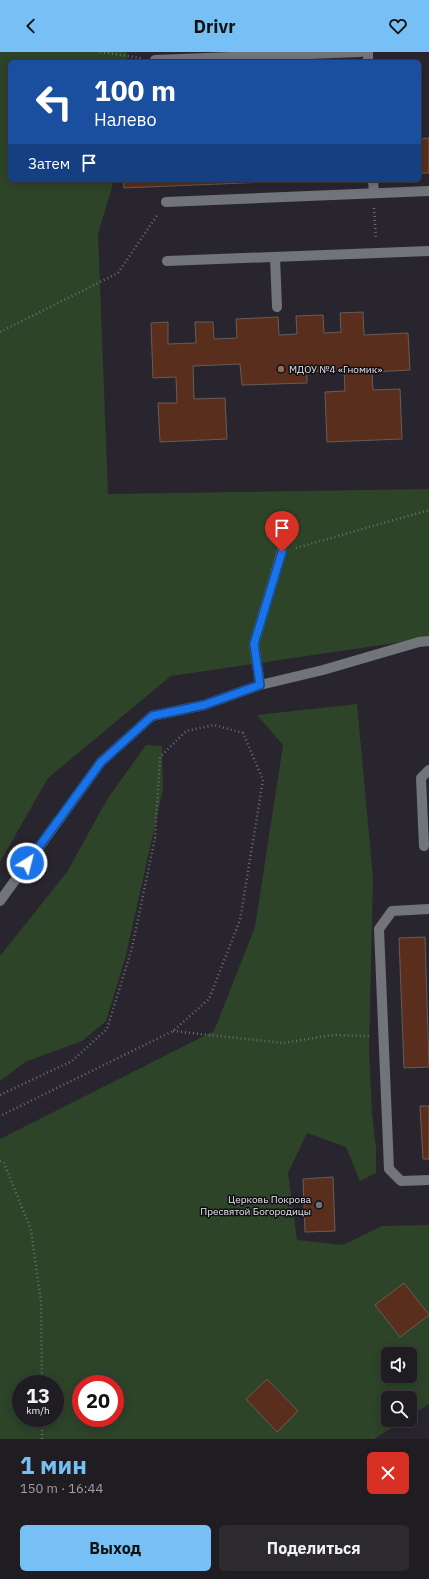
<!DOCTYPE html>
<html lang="ru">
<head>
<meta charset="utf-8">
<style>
	:root { --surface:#1f1c22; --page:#2c292f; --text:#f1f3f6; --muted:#a1a1a5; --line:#3c3a40; --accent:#76c0f6 }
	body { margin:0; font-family:"IBM Plex Sans",sans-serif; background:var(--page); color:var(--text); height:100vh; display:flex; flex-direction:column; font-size:15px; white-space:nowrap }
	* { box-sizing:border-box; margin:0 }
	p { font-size:13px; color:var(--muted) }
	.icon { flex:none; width:22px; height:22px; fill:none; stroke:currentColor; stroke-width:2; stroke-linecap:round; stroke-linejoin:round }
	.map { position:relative; height:1387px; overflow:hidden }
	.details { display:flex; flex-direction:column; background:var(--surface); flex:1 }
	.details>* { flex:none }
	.top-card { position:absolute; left:8px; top:8px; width:413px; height:122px; border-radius:6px; box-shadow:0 2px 10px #0003,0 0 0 1px var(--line); background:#1a4fa0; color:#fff; overflow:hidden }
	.fabs { position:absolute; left:381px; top:1295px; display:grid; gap:8px }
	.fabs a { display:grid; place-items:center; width:36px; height:36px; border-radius:6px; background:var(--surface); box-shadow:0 2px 10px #0003,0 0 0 1px var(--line); font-size:20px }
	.speed { position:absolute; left:12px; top:1323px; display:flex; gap:8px; font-size:20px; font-weight:700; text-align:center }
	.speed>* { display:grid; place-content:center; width:52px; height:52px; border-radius:50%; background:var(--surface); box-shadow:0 2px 10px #0003,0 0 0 1px var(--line); line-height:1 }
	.speed small { font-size:10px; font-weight:400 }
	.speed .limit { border:6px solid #d22; background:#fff; color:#111 }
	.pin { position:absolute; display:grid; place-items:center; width:34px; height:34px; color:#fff; margin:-41px -17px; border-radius:50% 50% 50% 0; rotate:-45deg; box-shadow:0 0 4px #0007 }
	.pin .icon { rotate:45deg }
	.me { position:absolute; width:44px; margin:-22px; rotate:36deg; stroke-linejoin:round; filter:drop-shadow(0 0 3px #0008) }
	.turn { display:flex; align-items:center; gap:14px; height:84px; padding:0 20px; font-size:18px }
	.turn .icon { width:52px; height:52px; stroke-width:2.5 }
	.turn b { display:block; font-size:28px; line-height:34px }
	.then { display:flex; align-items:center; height:38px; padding:0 20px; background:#0003; gap:8px; font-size:15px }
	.round { display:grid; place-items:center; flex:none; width:42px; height:42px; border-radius:6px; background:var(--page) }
	.headline { display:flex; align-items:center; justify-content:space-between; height:68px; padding:0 20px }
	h1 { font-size:24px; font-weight:700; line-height:30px; color:var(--accent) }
	.action { display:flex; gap:8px; margin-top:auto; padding:8px 20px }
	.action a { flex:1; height:46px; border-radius:6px; background:var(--accent); color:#111; font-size:16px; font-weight:700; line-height:46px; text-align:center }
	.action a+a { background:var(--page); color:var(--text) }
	header { display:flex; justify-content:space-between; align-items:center; height:52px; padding:0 20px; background:var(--accent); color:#111; font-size:18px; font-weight:700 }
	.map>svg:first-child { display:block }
</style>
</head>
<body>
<header><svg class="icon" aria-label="back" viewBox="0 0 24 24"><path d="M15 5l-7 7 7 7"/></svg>Drivr<svg class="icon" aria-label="heart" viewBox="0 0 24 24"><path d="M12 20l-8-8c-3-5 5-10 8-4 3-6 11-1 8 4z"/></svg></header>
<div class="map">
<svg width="429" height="1387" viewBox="0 0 429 1387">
	<rect width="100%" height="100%" fill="#29252e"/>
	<g fill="#2d4429" fill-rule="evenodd">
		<polygon points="0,0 127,0 127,10 10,10 10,128 114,128 98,182 108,442 429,437 429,586 171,624 48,726 0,810"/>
		<path d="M357,652l16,174 -4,172 3,64 4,34v25l-16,8 -14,-34 -39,-14 -19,40 9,67 46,5 39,-19 47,-1v179l-19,12v-18h-22v22h16l-30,19h-374v-300l214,-108 41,-104 28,-182 -26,-30zM388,1302h22v22h-22zM21,1332h34v34h-34zM81,1332h34v34h-34z"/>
		<polygon points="146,693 162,694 163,737 126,903 106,969 82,989 25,1010 0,1029 0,904 67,820 108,746"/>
	</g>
	<g fill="#5a2e1c" stroke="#685c57">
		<polygon points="429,86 429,121 419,121 419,87"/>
		<polygon points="123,128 291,128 291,129 124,136"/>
		<polygon points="363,260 364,283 408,281 410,318 372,320 373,338 400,337 402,387 327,390 325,340 345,339 344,318 307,320 307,331 242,333 240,312 193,314 194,347 225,346 227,387 160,390 158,351 177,351 176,325 153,326 151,271 168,270 168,292 196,291 195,270 213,270 214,287 237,286 236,267 278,265 279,283 297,282 296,264 323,263 324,281 341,280 340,261"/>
		<polygon points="425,885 429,1015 404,1016 399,886"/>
		<polygon points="420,1054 429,1054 429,1107 423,1107"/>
		<polygon points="333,1125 335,1179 305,1180 303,1127"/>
		<polygon points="404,1231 429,1263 400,1285 375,1253"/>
		<polygon points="267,1327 298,1359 277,1380 246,1347"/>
	</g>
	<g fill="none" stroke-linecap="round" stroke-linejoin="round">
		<g stroke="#6e6b73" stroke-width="2.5" stroke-dasharray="1 3" stroke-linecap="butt">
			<polyline points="100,0 141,6"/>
			<polyline points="374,156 376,187"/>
			<polyline points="0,280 118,221 158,162"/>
			<polyline points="296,496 429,458"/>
			<polyline points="173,979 283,991 333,983 369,984"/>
			<polyline points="0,1043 72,1009 107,977 132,896 155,786 160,705 186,679 214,673 243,681 263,728 240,868 209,947 173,979 0,1064"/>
			<polyline points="0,1109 4,1111 31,1178 41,1250 42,1332"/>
			<polyline points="42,1366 42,1387"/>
		</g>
		<g stroke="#717579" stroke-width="10">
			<polyline points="368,0 368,10"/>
			<polyline points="155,8 360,0"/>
			<polyline points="373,128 374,141"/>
			<polyline points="166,150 429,139"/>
			<polyline points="275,205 277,255"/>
			<polyline points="167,209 429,199"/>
			<polyline points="260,633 254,592 282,499"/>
			<polyline points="424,794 421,726 429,718"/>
			<polyline points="0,849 101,710 152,664 204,653 260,633 323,618 419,590 429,589"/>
			<polyline points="429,857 392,859 379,877 389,1117 401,1129 429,1128"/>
		</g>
	</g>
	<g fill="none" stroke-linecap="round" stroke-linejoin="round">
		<g stroke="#114b97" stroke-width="10">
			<polyline id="route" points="27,811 101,710 152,664 204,653 260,633 254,592 282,500"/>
		</g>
		<use href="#route" stroke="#1a73e8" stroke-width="7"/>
	</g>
	<circle fill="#8d6e63" stroke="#100f13" stroke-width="1.5" cx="281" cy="317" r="4"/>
	<circle fill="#6b7280" stroke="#100f13" stroke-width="1.5" cx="319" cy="1153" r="4"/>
	<g text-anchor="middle" stroke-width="3" stroke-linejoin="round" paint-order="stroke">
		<g font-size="10" fill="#e8e6ec" stroke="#100f13" text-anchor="start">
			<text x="289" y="321">МДОУ №4 «Гномик»</text>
			<text x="311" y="1151" text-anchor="end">Церковь Покрова<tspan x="311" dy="12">Пресвятой Богородицы</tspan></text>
		</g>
	</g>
</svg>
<div class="fabs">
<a><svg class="icon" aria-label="sound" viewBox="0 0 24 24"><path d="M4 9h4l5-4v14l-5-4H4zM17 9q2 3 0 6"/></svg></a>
<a><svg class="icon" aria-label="search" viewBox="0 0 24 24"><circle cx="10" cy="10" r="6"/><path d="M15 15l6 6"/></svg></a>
</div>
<div class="speed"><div>13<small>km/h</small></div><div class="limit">20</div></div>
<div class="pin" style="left:282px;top:500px;background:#d93025"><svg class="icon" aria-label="arrive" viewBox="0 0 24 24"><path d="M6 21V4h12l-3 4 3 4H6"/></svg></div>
<svg class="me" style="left:27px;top:811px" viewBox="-20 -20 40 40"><circle r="17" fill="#1a73e8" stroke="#fff" stroke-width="3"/><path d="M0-11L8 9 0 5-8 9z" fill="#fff"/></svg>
<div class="top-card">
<div class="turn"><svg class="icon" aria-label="left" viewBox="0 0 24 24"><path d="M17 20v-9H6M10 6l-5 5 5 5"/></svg><div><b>100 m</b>Налево</div></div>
<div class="then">Затем<svg class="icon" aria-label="arrive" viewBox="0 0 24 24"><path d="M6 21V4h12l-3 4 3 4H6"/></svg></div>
</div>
</div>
<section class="details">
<div class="headline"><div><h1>1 мин</h1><p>150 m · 16:44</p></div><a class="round" style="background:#d93025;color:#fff"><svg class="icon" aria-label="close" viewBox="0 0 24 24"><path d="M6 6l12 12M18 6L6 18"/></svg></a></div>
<div class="action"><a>Выход</a><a>Поделиться</a></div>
</section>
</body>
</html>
